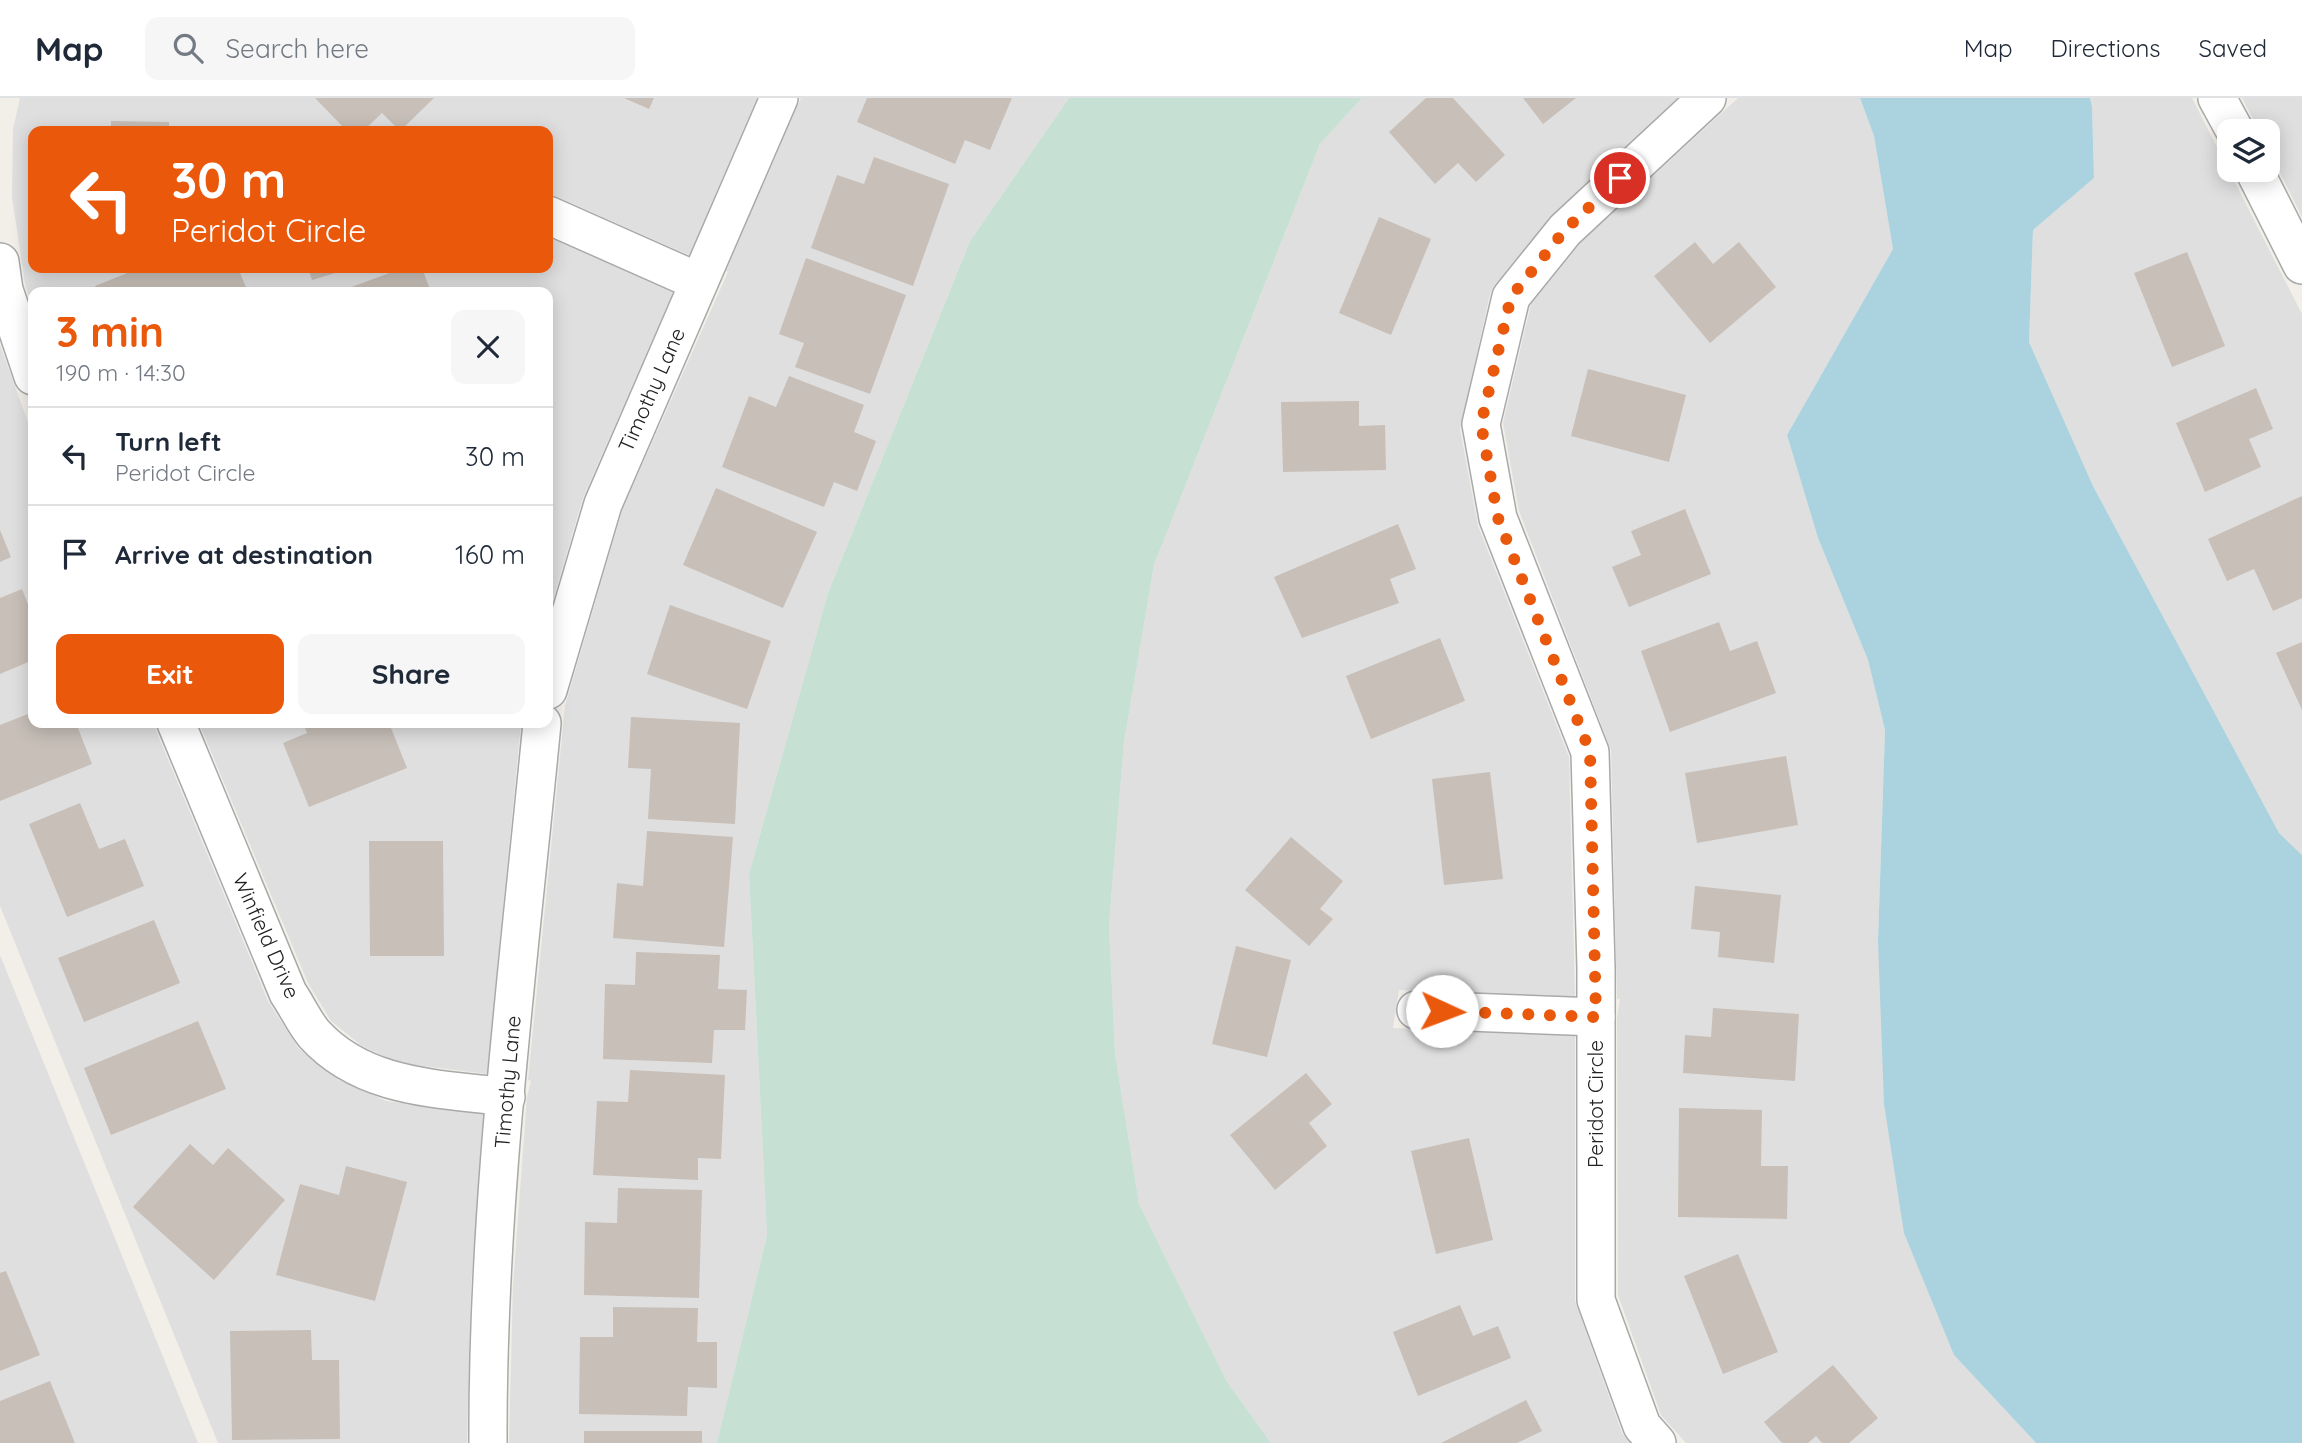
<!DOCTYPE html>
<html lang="en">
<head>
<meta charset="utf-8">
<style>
	:root { --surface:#fff; --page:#f6f6f7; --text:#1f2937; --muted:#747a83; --line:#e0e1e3; --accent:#ea580c }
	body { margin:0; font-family:Quicksand,sans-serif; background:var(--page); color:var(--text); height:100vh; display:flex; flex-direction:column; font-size:26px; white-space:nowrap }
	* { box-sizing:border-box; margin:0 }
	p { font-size:23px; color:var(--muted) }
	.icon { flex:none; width:38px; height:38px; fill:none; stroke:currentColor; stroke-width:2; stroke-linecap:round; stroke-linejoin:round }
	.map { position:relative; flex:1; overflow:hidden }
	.drawer { position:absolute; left:28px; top:189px; width:525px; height:441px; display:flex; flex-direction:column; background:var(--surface); border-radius:14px; box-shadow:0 4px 18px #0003 }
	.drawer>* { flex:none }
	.hud { position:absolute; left:28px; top:28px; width:525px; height:147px; border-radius:14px; box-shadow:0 4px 18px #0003; background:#ea580c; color:#fff; overflow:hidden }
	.controls { position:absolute; left:2217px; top:21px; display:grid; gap:14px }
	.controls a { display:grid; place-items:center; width:63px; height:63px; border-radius:14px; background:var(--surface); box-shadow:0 4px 18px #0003; font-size:35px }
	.pin { position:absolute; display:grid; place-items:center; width:60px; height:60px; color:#fff; margin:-30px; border:4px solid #fff; border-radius:50%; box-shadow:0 2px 7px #0007 }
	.me { position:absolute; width:77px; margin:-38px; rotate:92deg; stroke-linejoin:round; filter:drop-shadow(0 0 5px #0008) }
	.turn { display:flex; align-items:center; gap:24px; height:147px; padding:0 28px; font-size:32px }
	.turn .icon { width:91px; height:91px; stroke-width:2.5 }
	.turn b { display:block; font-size:49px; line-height:60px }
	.round { display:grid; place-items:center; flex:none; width:74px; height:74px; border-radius:14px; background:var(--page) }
	.headline { display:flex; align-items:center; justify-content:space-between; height:119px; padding:0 28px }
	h1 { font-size:42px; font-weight:800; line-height:52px; color:var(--accent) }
	.cta { display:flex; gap:14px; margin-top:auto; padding:14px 28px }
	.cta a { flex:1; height:80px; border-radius:14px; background:var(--accent); color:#fff; font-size:28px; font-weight:800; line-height:80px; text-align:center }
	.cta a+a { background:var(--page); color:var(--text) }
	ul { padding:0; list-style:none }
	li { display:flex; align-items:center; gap:21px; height:98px; padding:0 28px; border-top:2px solid var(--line) }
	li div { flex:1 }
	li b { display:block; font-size:26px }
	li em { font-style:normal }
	header { display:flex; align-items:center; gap:42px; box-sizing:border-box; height:98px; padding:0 35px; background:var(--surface); border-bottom:2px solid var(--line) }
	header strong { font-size:33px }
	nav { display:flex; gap:38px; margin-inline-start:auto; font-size:24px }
	.search { width:490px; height:63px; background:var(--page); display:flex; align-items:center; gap:18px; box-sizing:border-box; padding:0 24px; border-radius:14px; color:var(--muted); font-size:26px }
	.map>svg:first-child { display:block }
</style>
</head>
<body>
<header>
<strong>Map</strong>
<div class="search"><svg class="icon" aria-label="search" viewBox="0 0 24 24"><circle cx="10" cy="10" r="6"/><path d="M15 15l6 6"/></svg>Search here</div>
<nav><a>Map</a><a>Directions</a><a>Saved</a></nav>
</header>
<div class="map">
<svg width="2302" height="1345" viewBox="0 0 2302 1345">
	<rect width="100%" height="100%" fill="#f2efe9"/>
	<g fill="#e0dfdf">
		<polygon points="20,0 757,0 689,157 548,95 548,33 33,33 33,170 548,170 548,139 673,194 583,400 548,519 548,194 33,194 33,210 25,186 12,99 13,31"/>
		<polygon points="801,0 1069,0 970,143 828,495 749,776 767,1137 717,1345 509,1345 513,1187 527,999 531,983 528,982 565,608 623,410 728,174 726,173"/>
		<polygon points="1362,0 1678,0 1551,119 1494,188 1490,196 1460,331 1478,428 1569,659 1575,899 1399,892 1393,930 1575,938 1575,1203 1622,1335 1630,1345 1271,1345 1227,1284 1139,1106 1115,955 1109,827 1124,644 1154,467 1320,46"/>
		<polygon points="1738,0 1860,0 1874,38 1893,151 1787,337 1818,440 1868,562 1885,632 1878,843 1954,1257 2036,1345 1686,1345 1661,1317 1618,1197 1617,919 1620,901 1617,901 1611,652 1519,413 1503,325 1531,206 1581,144"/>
		<polygon points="2090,0 2192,0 2302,216 2302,757 2279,735 2093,388 2029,244 2033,132 2094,80 2092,9"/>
		<polygon points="2242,0 2302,0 2302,119 2268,51 2268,33 2259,33"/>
		<polygon points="0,247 33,338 33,625 153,625 268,903 299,951 339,982 386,1003 484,1015 471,1188 467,1345 218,1345 0,808"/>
		<polygon points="199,625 521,625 487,976 399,965 362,948 331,923 308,885"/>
		<polygon points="0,857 198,1345 0,1345"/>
	</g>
	<polygon fill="#c6e0d4" points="1069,0 1362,0 1320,46 1154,467 1124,644 1109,827 1115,955 1139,1106 1227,1284 1271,1345 717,1345 767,1137 749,776 828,495 970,143"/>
	<polygon fill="#aad3df" points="1860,0 2090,0 2092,9 2094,80 2033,132 2029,244 2093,388 2279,735 2302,757 2302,1345 2036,1345 1954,1257 1904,1135 1884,1006 1878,843 1885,632 1868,562 1818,440 1787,337 1893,151 1874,38"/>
	<g fill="#c7bfb8">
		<polygon points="315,0 434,0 400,33 382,15 363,33 347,33"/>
		<polygon points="624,0 654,0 649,11"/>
		<polygon points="867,0 1012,0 990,52 965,42 955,66 857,24"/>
		<polygon points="1426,0 1453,0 1505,57 1476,84 1458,65 1435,86 1389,34"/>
		<polygon points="1523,0 1576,0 1543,26"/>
		<polygon points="111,23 169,24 169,33 111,33"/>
		<polygon points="874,59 949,86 913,188 811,150 837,77 864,86"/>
		<polygon points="1379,119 1431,141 1391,237 1339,215"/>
		<polygon points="1695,144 1713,166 1739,144 1776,189 1710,245 1654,178"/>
		<polygon points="2187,154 2225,248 2172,269 2134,175"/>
		<polygon points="806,160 906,197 870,296 795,269 804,245 779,236"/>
		<polygon points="140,170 238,170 248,194 97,194 95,188"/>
		<polygon points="308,170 352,170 312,182"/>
		<polygon points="403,170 422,170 431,194 338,194"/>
		<polygon points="1588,271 1686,297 1669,364 1571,338"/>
		<polygon points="789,278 864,307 854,334 876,343 857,393 834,384 824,409 722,369 749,298 776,309"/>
		<polygon points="2256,290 2273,331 2249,341 2261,369 2205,394 2176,325"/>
		<polygon points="1359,303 1359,328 1385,327 1386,372 1283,374 1281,304"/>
		<polygon points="716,390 817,434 783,510 683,467"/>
		<polygon points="2302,398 2302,500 2273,513 2254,471 2227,483 2208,441"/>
		<polygon points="1685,411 1711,476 1629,509 1612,469 1641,457 1631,433"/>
		<polygon points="1398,426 1416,471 1390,481 1399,505 1302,540 1274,479"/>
		<polygon points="0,432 11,459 0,464"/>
		<polygon points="22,491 33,519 33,562 0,576 0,500"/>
		<polygon points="670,507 771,543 747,611 647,576"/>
		<polygon points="1719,524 1730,553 1757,543 1776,595 1670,634 1641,553"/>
		<polygon points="1440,540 1465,603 1371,641 1346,578"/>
		<polygon points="2302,544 2302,612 2276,555"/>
		<polygon points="33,614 33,625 76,625 92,666 0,703 0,627"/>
		<polygon points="631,619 740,625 735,726 648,721 651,671 628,670"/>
		<polygon points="303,625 389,625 407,670 309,709 283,645 307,635"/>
		<polygon points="1786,658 1798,727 1697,745 1685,675"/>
		<polygon points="1490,674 1503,781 1444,787 1432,681"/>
		<polygon points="80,705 99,751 125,741 144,788 67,819 29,726"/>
		<polygon points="647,733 733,739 724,849 613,840 617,785 643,788"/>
		<polygon points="1291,739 1343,783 1320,811 1333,821 1309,848 1245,792"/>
		<polygon points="369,743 443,743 444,858 370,858"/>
		<polygon points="1695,788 1781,797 1774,865 1718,859 1720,834 1691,831"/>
		<polygon points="154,822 180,885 84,924 58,860"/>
		<polygon points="1236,848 1291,862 1267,959 1212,946"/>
		<polygon points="636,854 720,857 718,891 747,892 745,932 714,932 712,965 603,961 605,886 635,887"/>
		<polygon points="1713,910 1799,916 1795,983 1683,975 1685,937 1711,939"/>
		<polygon points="198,923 226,991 111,1037 84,970"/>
		<polygon points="630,972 725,977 721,1061 698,1060 698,1082 593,1077 597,1003 628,1004"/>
		<polygon points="1306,975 1332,1006 1309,1025 1327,1048 1275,1092 1230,1037"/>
		<polygon points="1679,1010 1762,1012 1761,1068 1788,1068 1787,1121 1678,1119"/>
		<polygon points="1469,1040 1493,1142 1436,1156 1411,1053"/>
		<polygon points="190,1046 213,1067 228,1050 285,1102 214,1182 133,1109"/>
		<polygon points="346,1068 407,1084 375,1203 276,1177 300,1086 339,1097"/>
		<polygon points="618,1090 702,1092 699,1200 584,1197 585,1124 617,1125"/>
		<polygon points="1738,1156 1778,1254 1723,1276 1684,1178"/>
		<polygon points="6,1173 40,1257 0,1273 0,1175"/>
		<polygon points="1460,1207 1473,1238 1498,1228 1511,1260 1418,1298 1393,1234"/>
		<polygon points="613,1209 698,1210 697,1244 717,1244 717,1290 688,1289 687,1318 579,1316 580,1239 613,1239"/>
		<polygon points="311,1232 312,1262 339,1262 340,1341 232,1342 230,1233"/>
		<polygon points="1833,1267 1878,1320 1849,1345 1822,1345 1816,1338 1808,1345 1782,1345 1764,1324"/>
		<polygon points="50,1283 75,1345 0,1345 0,1303"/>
		<polygon points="1526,1302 1542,1333 1517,1345 1441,1345"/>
		<rect x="584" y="1333" width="118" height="12"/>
	</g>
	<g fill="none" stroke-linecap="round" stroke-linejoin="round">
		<g stroke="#a9a9a9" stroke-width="40">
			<g id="minor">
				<polyline points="2217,0 2235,33"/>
				<polyline points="2254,72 2302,167"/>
				<polyline points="548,117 699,184"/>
				<polyline points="0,164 4,192 33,278"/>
				<polyline points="548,592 603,406 779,0"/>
				<path d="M176,625l112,270c9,13 16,29 26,41 50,55 124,54 192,63"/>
				<polyline points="1416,912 1596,919"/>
				<path d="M488,1345c-1,-240 31,-481 54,-720"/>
				<polyline points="1657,1345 1642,1328 1596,1202 1596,870 1590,654 1498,420 1481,326 1511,199 1565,132 1707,0"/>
			</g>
		</g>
		<use href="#minor" stroke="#fff" stroke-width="37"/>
	</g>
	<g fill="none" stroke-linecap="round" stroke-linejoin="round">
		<polyline stroke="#ea580c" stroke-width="12" stroke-dasharray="0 21.6" points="1442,913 1596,919 1590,654 1498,420 1481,326 1511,199 1565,132 1620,80"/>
	</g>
	<g text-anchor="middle" stroke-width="5" stroke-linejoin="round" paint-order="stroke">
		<g font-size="21" fill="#222" stroke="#fff">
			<text transform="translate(652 292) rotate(-66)" y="7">Timothy Lane</text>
			<text transform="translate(266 838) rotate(66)" y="7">Winfield Drive</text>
			<text transform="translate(508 984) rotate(-85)" y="7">Timothy Lane</text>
			<text transform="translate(1596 1006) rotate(-90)" y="7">Peridot Circle</text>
		</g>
	</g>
</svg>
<div class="controls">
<a><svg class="icon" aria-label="layers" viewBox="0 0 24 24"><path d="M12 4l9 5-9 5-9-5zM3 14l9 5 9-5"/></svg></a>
</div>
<div class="pin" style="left:1620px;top:80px;background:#d93025"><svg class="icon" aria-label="arrive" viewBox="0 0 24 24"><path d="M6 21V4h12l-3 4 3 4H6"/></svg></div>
<svg class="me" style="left:1442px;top:913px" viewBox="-20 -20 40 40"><circle r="19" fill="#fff"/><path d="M0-13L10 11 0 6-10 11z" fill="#ea580c"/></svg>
<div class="hud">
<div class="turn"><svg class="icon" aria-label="left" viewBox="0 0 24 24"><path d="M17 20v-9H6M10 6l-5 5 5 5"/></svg><div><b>30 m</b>Peridot Circle</div></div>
</div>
<section class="drawer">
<div class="headline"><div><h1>3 min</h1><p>190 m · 14:30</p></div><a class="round"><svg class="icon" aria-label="close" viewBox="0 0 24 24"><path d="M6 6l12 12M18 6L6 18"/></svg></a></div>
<ul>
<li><svg class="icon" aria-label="left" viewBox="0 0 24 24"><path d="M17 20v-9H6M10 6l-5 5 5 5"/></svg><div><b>Turn left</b><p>Peridot Circle</p></div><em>30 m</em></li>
<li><svg class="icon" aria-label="arrive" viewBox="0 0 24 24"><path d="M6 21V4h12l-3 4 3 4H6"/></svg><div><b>Arrive at destination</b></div><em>160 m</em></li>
</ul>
<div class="cta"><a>Exit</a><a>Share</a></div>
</section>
</div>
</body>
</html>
